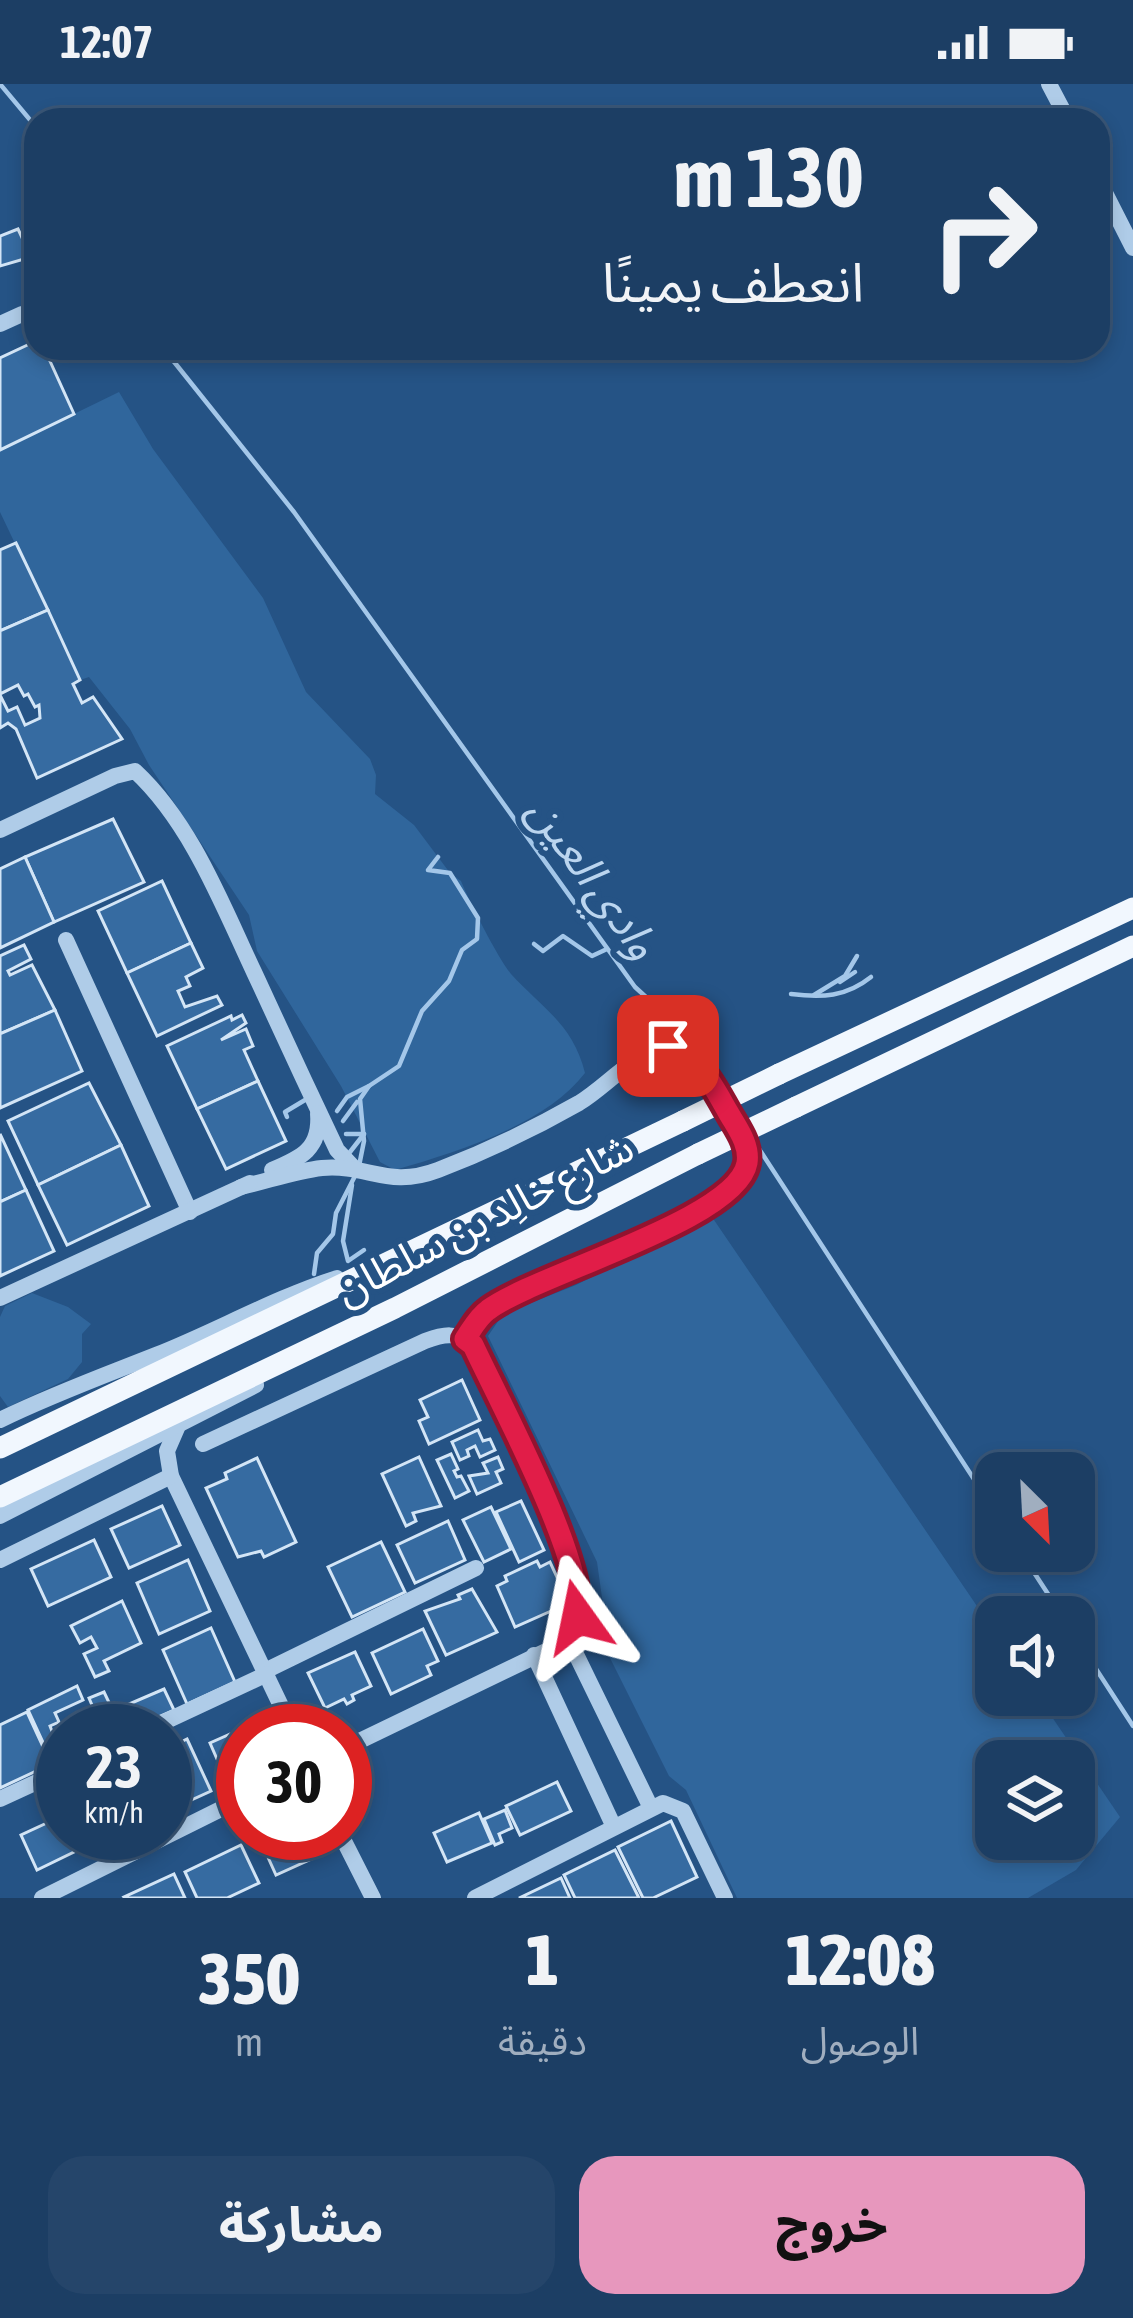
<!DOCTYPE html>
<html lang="ar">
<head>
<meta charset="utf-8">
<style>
	:root { --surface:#1c3e64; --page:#25456a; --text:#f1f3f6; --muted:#a0aebf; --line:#3a5778; --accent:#e797bd }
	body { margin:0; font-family:"Asap Condensed","Noto Sans Arabic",sans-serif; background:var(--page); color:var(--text); direction:rtl; height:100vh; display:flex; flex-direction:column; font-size:45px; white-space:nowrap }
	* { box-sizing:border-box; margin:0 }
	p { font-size:39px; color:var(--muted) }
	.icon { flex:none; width:66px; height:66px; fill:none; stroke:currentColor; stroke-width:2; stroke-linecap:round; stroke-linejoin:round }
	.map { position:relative; height:1814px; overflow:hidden; direction:ltr }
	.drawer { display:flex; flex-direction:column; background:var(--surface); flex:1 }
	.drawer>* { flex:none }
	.banner { position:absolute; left:24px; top:24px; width:1086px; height:252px; border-radius:36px; box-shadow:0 6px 18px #0003,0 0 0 3px var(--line); direction:rtl; background:#1c3e64; color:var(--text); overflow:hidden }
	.needle { width:78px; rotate:156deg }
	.tools { position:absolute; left:975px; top:1368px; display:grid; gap:24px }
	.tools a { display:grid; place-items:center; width:120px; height:120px; border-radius:24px; background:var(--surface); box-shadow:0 6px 18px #0003,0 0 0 3px var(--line); font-size:60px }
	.speed { position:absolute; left:36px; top:1620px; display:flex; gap:24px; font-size:60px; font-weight:700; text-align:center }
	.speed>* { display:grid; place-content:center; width:156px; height:156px; border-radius:50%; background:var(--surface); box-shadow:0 6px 18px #0003,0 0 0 3px var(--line); line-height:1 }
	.speed small { font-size:30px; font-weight:400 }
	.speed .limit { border:18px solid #d22; background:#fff; color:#111 }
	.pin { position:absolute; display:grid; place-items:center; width:102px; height:102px; color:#fff; margin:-51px; border-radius:24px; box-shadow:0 6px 18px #0006 }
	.me { position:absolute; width:132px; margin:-66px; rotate:348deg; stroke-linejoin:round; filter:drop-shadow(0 0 9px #0008) }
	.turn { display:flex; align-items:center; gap:42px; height:252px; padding:0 48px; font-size:54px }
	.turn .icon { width:156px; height:156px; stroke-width:2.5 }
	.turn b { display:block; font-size:84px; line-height:102px }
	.eta { display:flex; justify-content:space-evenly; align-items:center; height:204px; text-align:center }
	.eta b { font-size:72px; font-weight:800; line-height:84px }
	.primary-button { display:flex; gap:24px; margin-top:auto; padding:24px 48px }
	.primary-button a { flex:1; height:138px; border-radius:36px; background:var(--accent); color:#111; font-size:48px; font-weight:800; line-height:138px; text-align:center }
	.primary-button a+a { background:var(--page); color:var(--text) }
	.status { display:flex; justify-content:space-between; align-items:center; height:84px; padding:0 60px; background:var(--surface); direction:ltr }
	.status svg { height:33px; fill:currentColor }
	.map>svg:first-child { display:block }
</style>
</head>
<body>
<div class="status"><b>12:07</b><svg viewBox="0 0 49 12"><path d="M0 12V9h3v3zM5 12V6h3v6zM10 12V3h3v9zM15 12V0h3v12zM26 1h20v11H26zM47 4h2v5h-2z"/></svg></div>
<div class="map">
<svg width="1133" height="1814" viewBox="0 0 1133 1814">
	<rect width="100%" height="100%" fill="#255385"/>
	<g fill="#30669c" fill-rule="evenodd">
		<path d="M119,308l34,57 110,149 43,94 64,67 6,16 -1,19 39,31 36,48 11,8c8,20 38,79 50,93 31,34 62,50 74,99 -40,52 -128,79 -190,97l-15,-8 -39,-76 -84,-135 -8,-36 -100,-150 -19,-36 -41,-52 -9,3 -80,-168v-62z"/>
		<path d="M712,1133l284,417v61h41l83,122 -44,53 -48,28h-291l-51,-108 -17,-14 -68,-136 3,-28 -7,-50 -109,-226 15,-22 73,-29zM1074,1677v78h-78v-78z"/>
		<polygon points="32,1209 68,1223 91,1240 82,1250 82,1278 68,1295 8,1323 0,1312 0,1233 5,1222"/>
	</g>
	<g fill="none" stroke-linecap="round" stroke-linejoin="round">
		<g stroke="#a4c7e9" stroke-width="4.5">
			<polyline points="0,0 36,43"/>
			<polyline points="163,264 294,428 635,903 692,955 707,979"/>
			<polyline points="534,860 543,867 563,852 592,872 607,865"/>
			<polyline points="840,898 855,888"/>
			<path d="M791,910c31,4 55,3 80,-17"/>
			<polyline points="814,911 845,892 857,872"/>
			<polyline points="337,1027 347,1013 369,1002"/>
			<polyline points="287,1033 285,1028 305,1016"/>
			<polyline points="343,1037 357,1018"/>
			<polyline points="346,1050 364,1050"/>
			<polyline points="750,1051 996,1429"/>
			<polyline points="350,1068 364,1050"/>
			<polyline points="359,1082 364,1057 360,1015 369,1002 399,982 422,927 449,897 462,866 477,855 478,834 450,789 428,786 438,773"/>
			<polyline points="352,1101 343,1157 348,1177 364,1166"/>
			<polyline points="314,1190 317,1169 333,1150 336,1129 355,1092"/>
			<polyline points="1020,1467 1063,1533"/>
			<polyline points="1074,1551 1133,1642"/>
		</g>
	</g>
	<g fill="#366ba1" stroke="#d3e5f6" stroke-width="3">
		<polygon points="18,145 31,173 0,182 0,152"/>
		<polygon points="36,257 36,264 44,264 74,330 0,366 0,274"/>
		<polygon points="16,459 48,526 0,547 0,466"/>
		<polygon points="48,526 80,596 73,600 82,619 93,613 122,655 37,694 16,645 8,639 0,644 0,611 8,627 17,623 25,641 40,634 39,621 35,623 28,610 24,612 18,601 0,610 0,547"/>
		<polygon points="113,735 144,798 54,838 25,773"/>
		<polygon points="25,773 54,838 0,864 0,785"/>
		<polygon points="162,797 191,859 127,889 98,827"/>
		<polygon points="191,859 203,884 186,893 190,902 178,907 185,923 217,912 222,921 157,952 127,889"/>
		<polygon points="24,861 31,875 8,887 10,891 32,881 55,926 0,950 0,872"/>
		<polygon points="55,926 82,987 0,1024 0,950"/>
		<polygon points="242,931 246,939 221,956 246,945 253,962 244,966 258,997 197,1025 167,962 231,932 232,936"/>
		<polygon points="258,997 286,1057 226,1085 197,1025"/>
		<polygon points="89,999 121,1061 38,1101 8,1037"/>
		<polygon points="0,1050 26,1106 0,1118"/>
		<polygon points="121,1061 149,1122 67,1161 38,1101"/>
		<polygon points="26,1106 54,1167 0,1192 0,1118"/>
		<polygon points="462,1296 480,1336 429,1360 419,1337 428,1333 420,1316"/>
		<polygon points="478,1346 483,1357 490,1355 495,1366 480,1373 475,1362 467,1366 469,1372 460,1376 452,1358"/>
		<polygon points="451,1370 458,1385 454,1387 457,1393 461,1392 469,1407 455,1414 437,1376"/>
		<polygon points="419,1373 441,1422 413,1429 416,1437 406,1442 382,1390"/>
		<polygon points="498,1373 503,1385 496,1388 501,1399 477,1410 469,1392 488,1389 483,1379"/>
		<polygon points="257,1374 296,1458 264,1473 261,1467 238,1473 206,1404 227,1395 225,1389"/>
		<polygon points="521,1417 544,1466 519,1478 496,1428"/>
		<polygon points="162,1422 180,1461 129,1484 111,1445"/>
		<polygon points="491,1423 511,1465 484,1478 463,1436"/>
		<polygon points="448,1437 465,1476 415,1499 397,1461"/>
		<polygon points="94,1456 111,1493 48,1522 31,1485"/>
		<polygon points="381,1458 405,1508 352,1533 328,1483"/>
		<polygon points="188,1476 210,1527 159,1550 137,1499"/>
		<polygon points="537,1477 540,1483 550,1478 569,1519 515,1543 497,1502 507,1497 505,1492"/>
		<polygon points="472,1505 497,1548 446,1571 425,1527 460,1515 458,1511"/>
		<polygon points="122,1517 141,1559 104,1577 109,1587 95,1593 84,1570 97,1564 91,1553 80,1559 71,1542"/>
		<polygon points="211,1544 235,1598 187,1620 163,1566"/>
		<polygon points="423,1545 438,1577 427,1582 431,1591 391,1610 372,1569"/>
		<polygon points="355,1568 371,1602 352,1611 354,1616 347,1620 344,1615 325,1624 308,1589"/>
		<polygon points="77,1602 83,1616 55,1629 59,1638 50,1642 53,1650 84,1635 88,1644 95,1641 98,1647 63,1647 63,1672 52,1678 28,1626"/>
		<polygon points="164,1605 174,1626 126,1647 103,1647 89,1614 104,1608 113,1627"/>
		<polygon points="27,1628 51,1680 0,1704 0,1641"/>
		<polygon points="255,1639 258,1647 243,1647 243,1682 224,1691 210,1659"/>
		<polygon points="187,1655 211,1707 165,1728 165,1666"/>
		<polygon points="557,1698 571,1727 520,1751 506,1722"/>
		<polygon points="505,1726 512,1744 499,1750 502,1758 495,1761 484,1735"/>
		<polygon points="479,1729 492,1759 447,1778 434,1749"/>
		<polygon points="62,1732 63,1749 70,1749 78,1766 37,1786 21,1751"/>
		<polygon points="671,1737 697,1793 653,1814 643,1814 618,1763"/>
		<polygon points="98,1749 144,1749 106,1767"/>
		<polygon points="257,1749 320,1749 329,1767 276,1791"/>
		<polygon points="241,1761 259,1799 227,1814 197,1814 185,1788"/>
		<polygon points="615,1766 639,1814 575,1814 564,1791"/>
		<polygon points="174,1790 185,1814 125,1814 124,1813"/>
		<polygon points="561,1794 570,1814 519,1814"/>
	</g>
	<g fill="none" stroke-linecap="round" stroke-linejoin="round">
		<g stroke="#afcce8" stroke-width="16">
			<polyline points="1049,0 1068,36"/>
			<polyline points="1098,95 1133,164"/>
			<polyline points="0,240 22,230"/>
			<path d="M0,746l115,-54 20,-5c56,52 87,133 119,201 27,59 55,119 83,178l18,19"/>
			<polyline points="66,856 190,1128"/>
			<path d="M272,1086c29,-12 49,-21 46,-57"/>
			<path d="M241,1103c27,-6 54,-16 81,-19 46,-4 66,21 116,2 47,-18 97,-42 141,-67 28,-17 50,-46 84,-55 21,-5 37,19 48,35 13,20 42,57 36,82 -14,56 -210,109 -260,145 -9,7 -15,19 -22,29"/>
			<polyline points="0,1214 250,1099"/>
			<path d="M0,1336c51,-25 103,-44 156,-65 61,-24 118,-57 181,-77"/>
			<polyline points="177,1344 167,1367 171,1392 293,1647"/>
			<path d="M203,1360l222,-103c19,-7 31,-9 48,3l85,187 22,75 -11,34"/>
			<polyline points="0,1432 256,1301"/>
			<polyline points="0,1476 171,1392"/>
			<polyline points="534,1571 613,1741"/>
			<polyline points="265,1587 476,1484"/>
			<polyline points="145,1647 267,1590"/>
			<polyline points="345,1664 569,1556 650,1722"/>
			<polyline points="0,1715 63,1686"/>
			<polyline points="340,1749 373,1814"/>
			<polyline points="42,1814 243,1714"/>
			<polyline points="475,1814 663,1719 683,1727 725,1814"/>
		</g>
		<g stroke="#f1f7fe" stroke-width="21">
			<polyline points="779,990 1133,824"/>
			<polyline points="796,1023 1133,862"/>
			<polyline points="0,1364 683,1037"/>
			<polyline points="0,1413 395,1224 698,1070"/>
		</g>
		<g stroke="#f1f7fe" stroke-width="21">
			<polyline points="683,1037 779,990"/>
			<polyline points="698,1070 796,1023"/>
		</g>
	</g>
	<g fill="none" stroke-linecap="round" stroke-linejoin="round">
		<g stroke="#92132f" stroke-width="30">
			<path id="route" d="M578,1533c8,-55 -79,-216 -105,-272l-8,-6c7,-10 13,-22 23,-29 48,-36 249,-90 259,-147 3,-19 -10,-35 -19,-51 -15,-26 -29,-56 -60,-66"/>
		</g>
		<use href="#route" stroke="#e11d48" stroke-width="21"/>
	</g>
	<g text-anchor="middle" stroke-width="12" stroke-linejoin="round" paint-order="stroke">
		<g font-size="42" fill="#fff" stroke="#255385">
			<text transform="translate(484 1134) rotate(-27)" y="15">شارع خالِد بن سلطان</text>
		</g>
		<g font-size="45" font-style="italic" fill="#bbd5ef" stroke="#255385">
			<text transform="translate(594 793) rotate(54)" y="16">وادي العين</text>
		</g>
	</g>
</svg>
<div class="tools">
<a><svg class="needle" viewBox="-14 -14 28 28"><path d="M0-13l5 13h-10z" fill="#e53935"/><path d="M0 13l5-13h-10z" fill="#a0aebf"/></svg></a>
<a><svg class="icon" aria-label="sound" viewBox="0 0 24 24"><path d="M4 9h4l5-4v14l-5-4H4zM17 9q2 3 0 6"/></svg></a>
<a><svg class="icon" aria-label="layers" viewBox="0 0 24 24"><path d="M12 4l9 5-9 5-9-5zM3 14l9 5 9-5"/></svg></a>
</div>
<div class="speed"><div>23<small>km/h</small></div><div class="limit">30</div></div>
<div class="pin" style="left:668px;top:962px;background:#d93025"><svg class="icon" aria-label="arrive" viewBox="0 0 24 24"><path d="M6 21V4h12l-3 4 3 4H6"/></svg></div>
<svg class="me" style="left:578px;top:1533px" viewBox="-20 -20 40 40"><path d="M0-17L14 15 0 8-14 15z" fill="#e11d48" stroke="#fff" stroke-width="4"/></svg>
<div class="banner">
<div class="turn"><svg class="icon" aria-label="right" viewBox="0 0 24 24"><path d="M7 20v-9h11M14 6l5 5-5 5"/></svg><div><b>130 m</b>انعطف يمينًا</div></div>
</div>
</div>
<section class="drawer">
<div class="eta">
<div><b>12:08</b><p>الوصول</p></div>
<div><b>1</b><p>دقيقة</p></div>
<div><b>350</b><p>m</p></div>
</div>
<div class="primary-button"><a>خروج</a><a>مشاركة</a></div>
</section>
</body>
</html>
